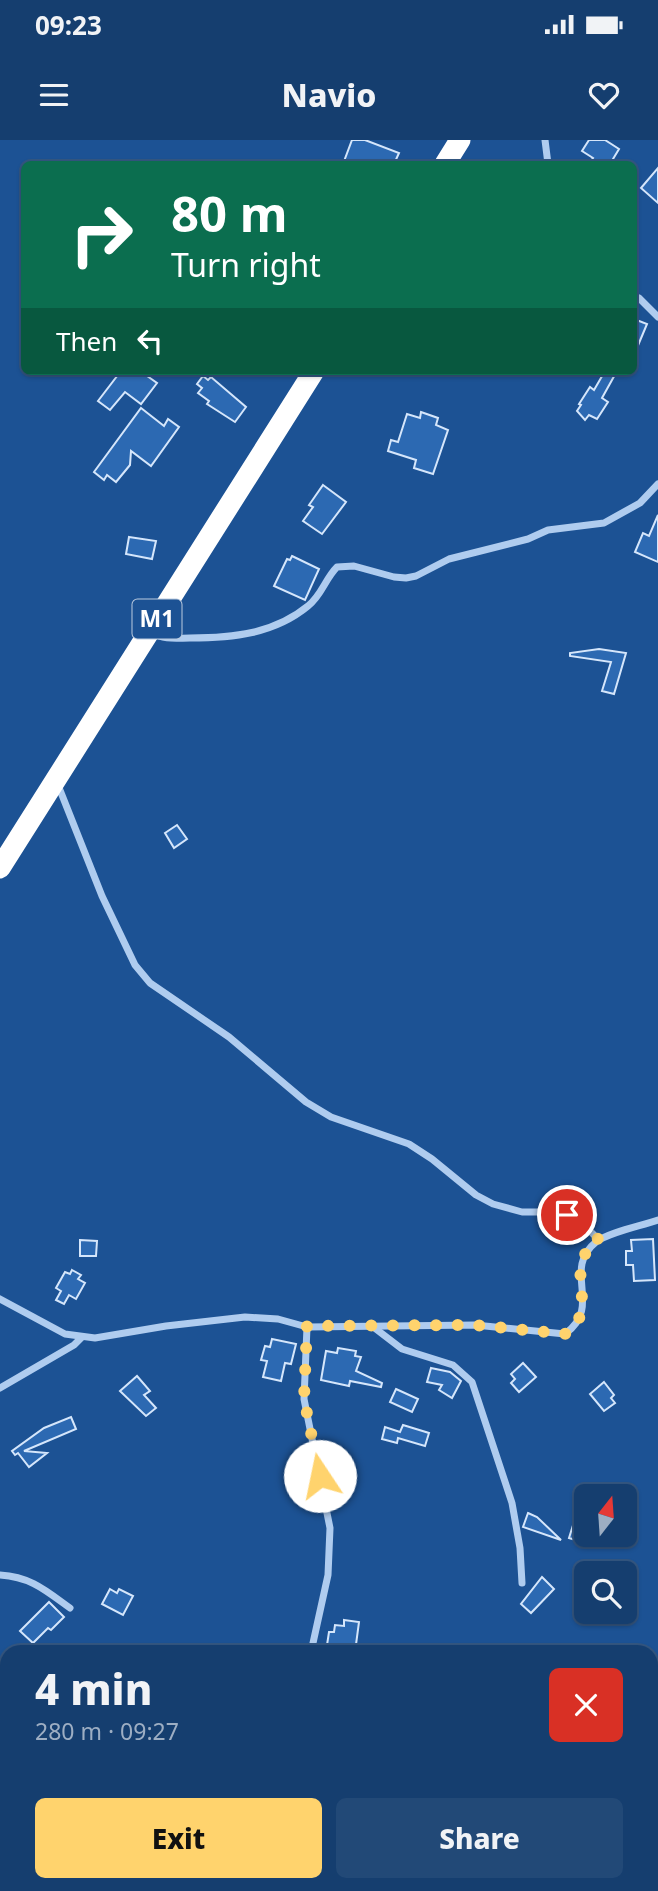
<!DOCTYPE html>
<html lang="en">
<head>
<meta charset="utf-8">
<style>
	:root { --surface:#153e6f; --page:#224977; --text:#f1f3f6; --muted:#9daec3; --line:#345782; --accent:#ffd36d }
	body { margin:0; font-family:"Noto Sans",sans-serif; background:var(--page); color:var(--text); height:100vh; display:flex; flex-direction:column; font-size:26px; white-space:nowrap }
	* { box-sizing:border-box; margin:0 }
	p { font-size:23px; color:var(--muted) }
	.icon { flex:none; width:38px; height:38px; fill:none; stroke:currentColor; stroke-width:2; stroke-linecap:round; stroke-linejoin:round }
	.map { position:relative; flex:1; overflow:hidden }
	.sheet { position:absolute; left:0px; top:1505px; width:658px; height:247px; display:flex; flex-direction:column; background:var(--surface); border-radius:21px 21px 0 0; box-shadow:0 2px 5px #0004,0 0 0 2px var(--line) }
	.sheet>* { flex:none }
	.guide { position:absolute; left:21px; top:21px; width:616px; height:214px; border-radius:10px; box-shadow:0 2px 5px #0004,0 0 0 2px var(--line); background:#0b6e4f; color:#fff; overflow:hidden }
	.needle { width:46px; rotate:17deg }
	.buttons { position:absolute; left:574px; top:1344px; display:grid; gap:14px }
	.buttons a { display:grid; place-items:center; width:63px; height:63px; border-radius:10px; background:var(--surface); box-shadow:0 2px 5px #0004,0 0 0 2px var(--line); font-size:35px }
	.pin { position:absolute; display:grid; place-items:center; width:60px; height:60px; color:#fff; margin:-30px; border:4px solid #fff; border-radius:50%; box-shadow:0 2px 7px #0007 }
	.me { position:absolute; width:77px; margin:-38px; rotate:349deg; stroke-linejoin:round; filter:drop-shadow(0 0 5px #0008) }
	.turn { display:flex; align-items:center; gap:24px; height:147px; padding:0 35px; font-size:32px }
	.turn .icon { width:91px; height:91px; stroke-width:2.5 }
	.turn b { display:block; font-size:49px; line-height:60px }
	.then { display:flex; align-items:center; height:66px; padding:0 35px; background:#0003; gap:14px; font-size:26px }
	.round { display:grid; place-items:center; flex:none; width:74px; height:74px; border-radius:10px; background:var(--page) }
	.overview { display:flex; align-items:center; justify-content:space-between; height:119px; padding:0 35px }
	h1 { font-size:42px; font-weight:800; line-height:52px }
	.cta { display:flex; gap:14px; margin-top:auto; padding:14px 35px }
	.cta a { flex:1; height:80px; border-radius:10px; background:var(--accent); color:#111; font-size:28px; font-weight:800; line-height:80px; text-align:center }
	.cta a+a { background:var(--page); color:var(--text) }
	.status { display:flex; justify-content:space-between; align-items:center; height:49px; padding:0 35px; background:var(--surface); direction:ltr }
	.status svg { height:19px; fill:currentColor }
	header { display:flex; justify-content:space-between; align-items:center; height:91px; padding:0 35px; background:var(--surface); font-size:32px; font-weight:800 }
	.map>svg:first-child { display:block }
</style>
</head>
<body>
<div class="status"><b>09:23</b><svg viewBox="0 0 49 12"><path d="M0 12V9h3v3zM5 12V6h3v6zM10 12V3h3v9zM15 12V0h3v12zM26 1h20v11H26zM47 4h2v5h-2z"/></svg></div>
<header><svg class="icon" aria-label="menu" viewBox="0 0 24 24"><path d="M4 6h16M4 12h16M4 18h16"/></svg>Navio<svg class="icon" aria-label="heart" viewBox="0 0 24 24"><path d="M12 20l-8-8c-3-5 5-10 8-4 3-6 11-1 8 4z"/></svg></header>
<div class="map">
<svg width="658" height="1751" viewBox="0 0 658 1751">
	<rect width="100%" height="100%" fill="#1c5294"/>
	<g fill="#2c69b2" stroke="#d5e6fb" stroke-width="2">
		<polygon points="352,0 365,0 399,13 394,24 343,24"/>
		<polygon points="589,0 605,0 619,9 610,24 589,24 593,18 582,11"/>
		<polygon points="658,28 658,63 641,48"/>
		<polygon points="634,179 647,184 634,215"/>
		<polygon points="121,231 140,231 157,243 141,264 125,252 110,270 98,261"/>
		<polygon points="605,231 617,231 602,258 608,262 597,279 589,275 585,280 577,271 581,265 579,264 590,247 594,250"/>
		<polygon points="203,236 208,240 211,237 246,267 235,282 207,264 209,261 198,253 202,248 197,244"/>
		<polygon points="141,268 164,286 168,279 179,287 151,326 131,311 130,325 116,342 107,335 104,340 94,332"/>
		<polygon points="421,272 438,278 436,285 448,290 433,334 414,328 416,320 388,311 391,300 398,302 407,274 420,278"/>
		<polygon points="323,345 346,362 322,394 303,381 313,367 309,365"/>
		<polygon points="658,375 658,422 635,412 643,393 649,396"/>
		<polygon points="129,397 156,401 152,419 126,414"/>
		<polygon points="292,416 319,429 305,460 274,446 287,419 290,420"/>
		<polygon points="599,509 626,513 614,554 602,551 611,522 570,516 570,513"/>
		<polygon points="177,685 187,699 174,708 165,693"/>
		<polygon points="653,1099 655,1140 634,1141 633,1125 626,1125 626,1111 632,1111 631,1100"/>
		<polygon points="80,1100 97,1101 96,1116 80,1116"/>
		<polygon points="72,1130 81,1135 78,1139 85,1143 76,1159 69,1155 64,1164 56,1160 61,1151 56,1148 65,1132 70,1134"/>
		<polygon points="272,1199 296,1204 291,1224 285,1223 281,1241 263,1237 267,1221 261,1220 265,1206 270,1207"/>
		<polygon points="338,1208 356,1211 355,1216 361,1217 356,1231 382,1243 381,1247 350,1241 349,1246 321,1240 326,1211 337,1213"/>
		<polygon points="523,1223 536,1237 519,1252 511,1243 515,1239 511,1234"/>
		<polygon points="431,1228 450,1232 461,1241 452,1258 439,1250 442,1245 427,1242"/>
		<polygon points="137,1236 150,1251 144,1255 156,1268 146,1276 120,1251"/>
		<polygon points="604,1242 614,1255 611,1258 615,1263 604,1271 590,1254"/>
		<polygon points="396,1249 418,1259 412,1272 390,1262"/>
		<polygon points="71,1277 76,1289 24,1311 47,1313 29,1327 18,1313 15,1315 12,1311 44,1288"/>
		<polygon points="403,1285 429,1293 425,1306 398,1298 397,1303 382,1299 385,1287 400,1292"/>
		<polygon points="584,1350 586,1350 586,1401 579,1398 579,1401 569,1398"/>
		<polygon points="528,1373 537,1377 561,1400 523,1387"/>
		<polygon points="542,1437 554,1449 531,1473 521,1464"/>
		<polygon points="110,1449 117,1453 119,1449 133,1456 123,1475 102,1464"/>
		<polygon points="49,1462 64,1477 51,1490 48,1488 33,1503 20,1491"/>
		<polygon points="344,1480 359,1482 355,1512 331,1512 332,1506 327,1505 329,1492 334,1492 335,1485 344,1486"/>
	</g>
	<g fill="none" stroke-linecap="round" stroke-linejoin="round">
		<g stroke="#afccef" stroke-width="7">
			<polyline points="545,0 548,24"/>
			<polyline points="634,156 639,158 658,177"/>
			<path d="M153,493c10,7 24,5 37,5 42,0 84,-4 118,-32 14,-11 17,-27 29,-39l17,-1 40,11 12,1 10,-2 33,-17 79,-20 20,-9 56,-7 36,-20 18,-19"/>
			<polyline points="58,645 102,756 135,825 150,843 229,897 306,962 331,977 409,1004 432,1019 476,1055 493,1064 522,1072 555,1072 567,1075 582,1083 599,1100"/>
			<path d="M0,1159l65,35 30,4 71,-12 79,-9 33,2 29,8 168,-2 90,9c39,-28 -4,-64 31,-92 14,-10 45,-16 62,-22"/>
			<polyline points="372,1186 402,1209 453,1225 472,1242 512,1363 520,1408 522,1443"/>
			<polyline points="307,1187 304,1259 330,1388 328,1435 311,1512"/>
			<polyline points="0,1248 74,1205 82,1197"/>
			<path d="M0,1435c31,2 45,15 70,33"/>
		</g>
		<g stroke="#fff" stroke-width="21">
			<polyline points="445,24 460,0"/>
			<polyline points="0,728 314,231"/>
		</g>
	</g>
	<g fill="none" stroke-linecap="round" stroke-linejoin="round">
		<path stroke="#ffd36d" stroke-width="12" stroke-dasharray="0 21.6" d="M320,1336l-16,-77 3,-73 168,-1 90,9c32,-23 7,-47 19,-77 2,-7 9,-12 15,-17l-17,-17 -15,-8"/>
	</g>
	<g text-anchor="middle" stroke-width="7" stroke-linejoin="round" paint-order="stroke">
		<rect fill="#1c5294" stroke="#bbcbdf" stroke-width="2" x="132.5" y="459.5" width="49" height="39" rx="5"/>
		<g font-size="23" font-weight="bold" fill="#fff">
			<text x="157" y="487">M1</text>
		</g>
	</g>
</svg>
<div class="buttons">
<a><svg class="needle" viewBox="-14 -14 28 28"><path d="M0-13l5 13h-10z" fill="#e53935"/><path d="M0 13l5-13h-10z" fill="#9daec3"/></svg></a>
<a><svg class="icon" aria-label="search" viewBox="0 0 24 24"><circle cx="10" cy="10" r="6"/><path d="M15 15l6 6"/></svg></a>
</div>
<div class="pin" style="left:567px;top:1075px;background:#d93025"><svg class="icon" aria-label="arrive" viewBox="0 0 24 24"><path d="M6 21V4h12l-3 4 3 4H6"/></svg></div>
<svg class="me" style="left:320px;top:1336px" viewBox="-20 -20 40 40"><circle r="19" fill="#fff"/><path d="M0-13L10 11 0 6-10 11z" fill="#ffd36d"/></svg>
<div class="guide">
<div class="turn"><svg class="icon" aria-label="right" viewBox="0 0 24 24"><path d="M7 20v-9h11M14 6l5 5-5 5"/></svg><div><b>80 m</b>Turn right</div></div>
<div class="then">Then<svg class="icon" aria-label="left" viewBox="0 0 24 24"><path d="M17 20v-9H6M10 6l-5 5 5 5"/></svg></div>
</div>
<section class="sheet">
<div class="overview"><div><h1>4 min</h1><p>280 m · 09:27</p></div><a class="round" style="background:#d93025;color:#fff"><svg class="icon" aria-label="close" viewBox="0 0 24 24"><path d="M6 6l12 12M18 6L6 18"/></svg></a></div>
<div class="cta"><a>Exit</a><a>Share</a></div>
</section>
</div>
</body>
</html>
